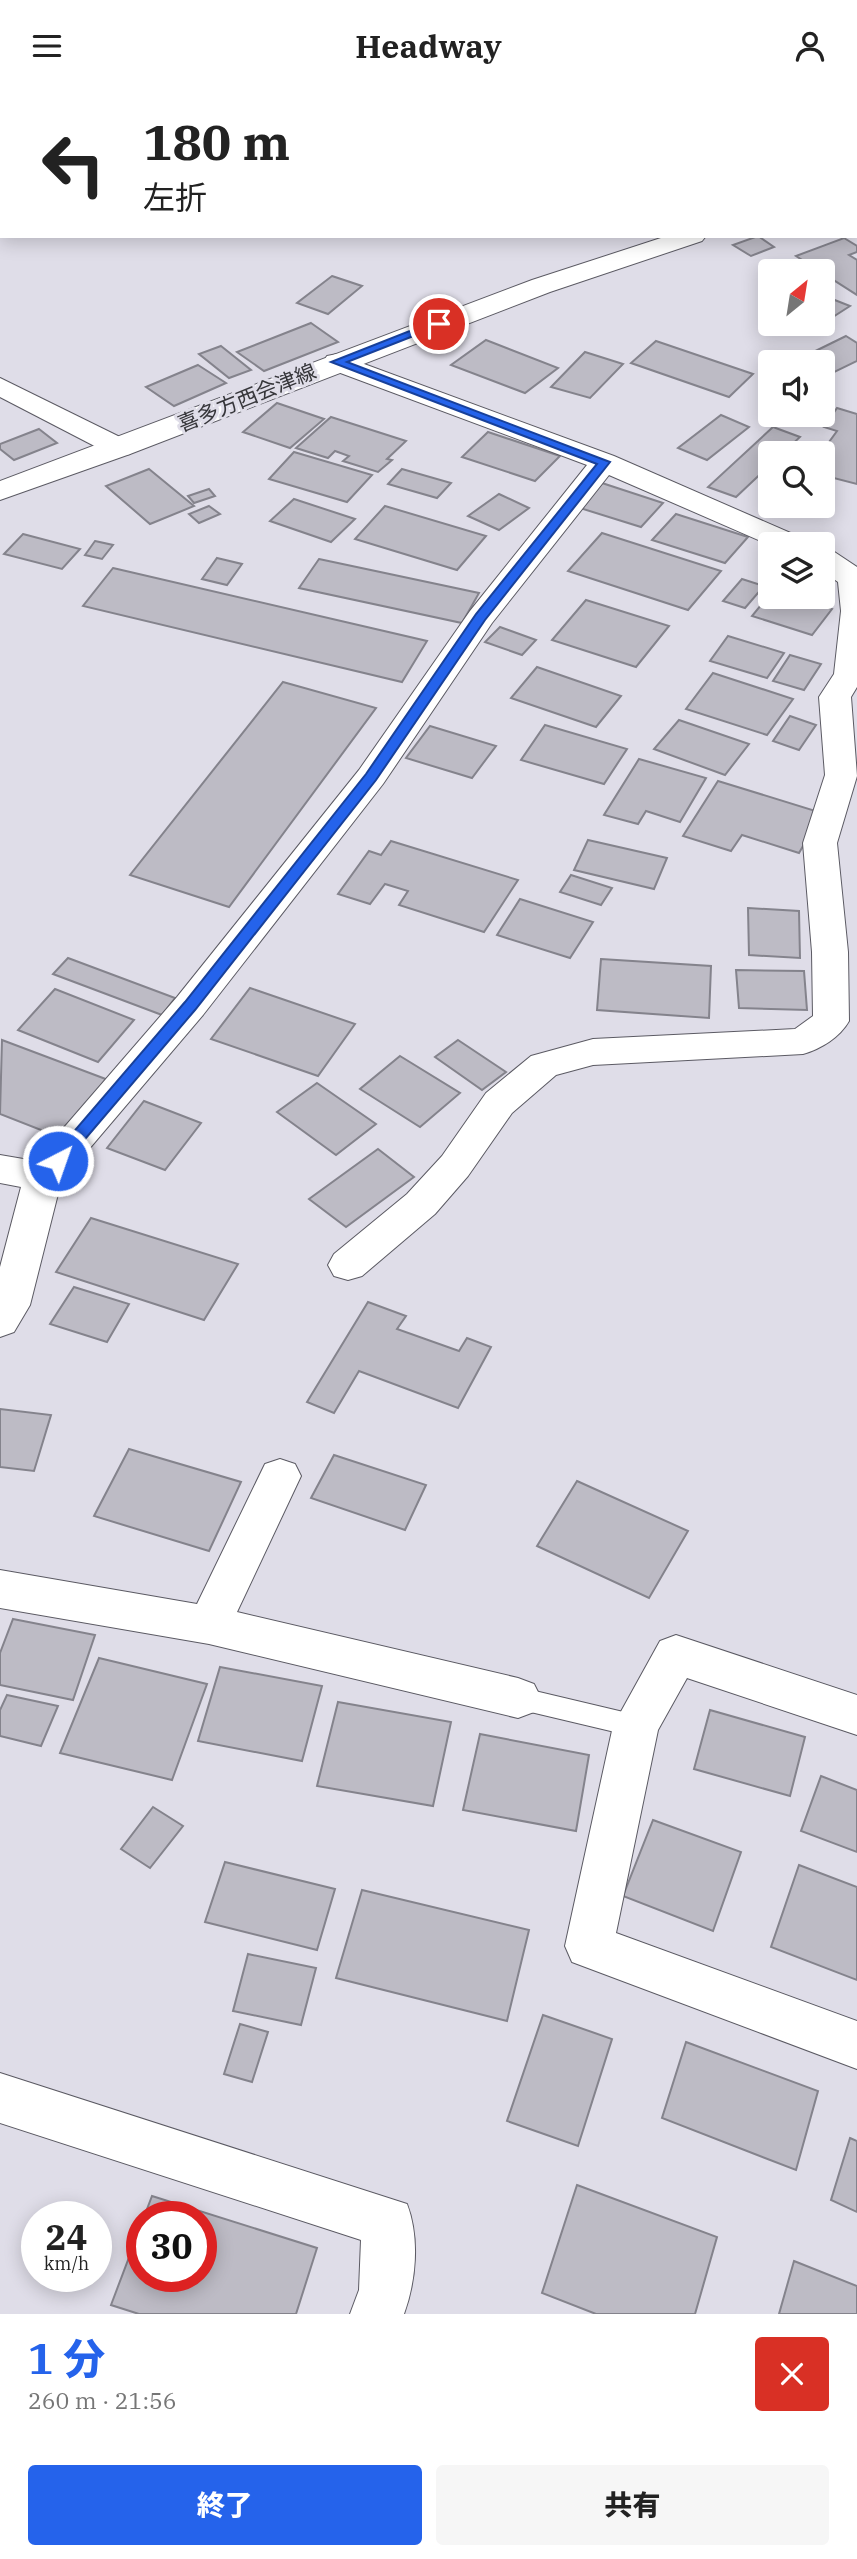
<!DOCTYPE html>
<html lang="ja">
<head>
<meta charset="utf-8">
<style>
	:root { --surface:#fff; --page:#f6f6f6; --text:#222; --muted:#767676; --accent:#2563eb }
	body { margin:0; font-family:"IBM Plex Serif","Noto Sans JP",serif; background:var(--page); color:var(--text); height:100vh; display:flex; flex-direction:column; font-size:26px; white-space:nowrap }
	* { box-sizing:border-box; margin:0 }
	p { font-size:23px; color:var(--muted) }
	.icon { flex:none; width:38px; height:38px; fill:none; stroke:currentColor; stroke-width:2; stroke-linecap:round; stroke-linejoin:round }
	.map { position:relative; height:2223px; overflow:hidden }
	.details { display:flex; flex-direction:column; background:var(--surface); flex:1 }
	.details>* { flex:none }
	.guide { position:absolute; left:0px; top:0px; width:858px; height:147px; box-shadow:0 4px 18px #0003; background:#fff; color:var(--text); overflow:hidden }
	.needle { width:46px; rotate:30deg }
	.fabs { position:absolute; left:758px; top:168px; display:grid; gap:14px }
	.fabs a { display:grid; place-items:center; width:77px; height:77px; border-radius:7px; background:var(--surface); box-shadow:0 4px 18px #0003; font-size:35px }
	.speed { position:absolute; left:21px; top:2110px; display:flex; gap:14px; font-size:35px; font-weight:700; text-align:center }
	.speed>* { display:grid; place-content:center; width:91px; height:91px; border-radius:50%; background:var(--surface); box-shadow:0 4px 18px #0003; line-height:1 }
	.speed small { font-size:18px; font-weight:400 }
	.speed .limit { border:10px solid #d22; background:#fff; color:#111 }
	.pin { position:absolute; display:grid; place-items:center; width:60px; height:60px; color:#fff; margin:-30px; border:4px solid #fff; border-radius:50%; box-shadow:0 2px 7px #0007 }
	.me { position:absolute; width:77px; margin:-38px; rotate:41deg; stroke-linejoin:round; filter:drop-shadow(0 0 5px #0008) }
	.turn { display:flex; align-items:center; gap:24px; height:147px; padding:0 28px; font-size:32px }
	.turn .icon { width:91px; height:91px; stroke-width:2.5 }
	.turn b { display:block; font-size:49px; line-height:60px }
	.round { display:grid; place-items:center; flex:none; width:74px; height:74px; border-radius:7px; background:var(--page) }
	.summary { display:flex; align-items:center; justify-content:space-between; height:119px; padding:0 28px }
	h1 { font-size:42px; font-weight:800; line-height:52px; color:var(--accent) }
	.primary-button { display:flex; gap:14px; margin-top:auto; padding:14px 28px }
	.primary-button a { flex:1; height:80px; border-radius:7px; background:var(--accent); color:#fff; font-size:28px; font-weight:800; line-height:80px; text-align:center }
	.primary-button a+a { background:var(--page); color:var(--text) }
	header { display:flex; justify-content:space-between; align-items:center; height:91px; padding:0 28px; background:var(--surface); font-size:32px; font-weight:800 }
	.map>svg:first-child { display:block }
</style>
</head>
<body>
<header><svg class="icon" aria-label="menu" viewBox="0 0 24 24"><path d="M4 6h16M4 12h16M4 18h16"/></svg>Headway<svg class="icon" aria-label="person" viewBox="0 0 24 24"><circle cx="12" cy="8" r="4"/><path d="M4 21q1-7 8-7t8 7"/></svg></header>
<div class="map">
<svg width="857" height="2223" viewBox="0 0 857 2223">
	<rect width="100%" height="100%" fill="#dfdde8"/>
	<g fill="#bdbbc5" stroke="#84838c" stroke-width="2">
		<polygon points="758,145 774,156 751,165 733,154"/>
		<polygon points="844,147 857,155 857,161 849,164 857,169 857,204 796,165"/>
		<polygon points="332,185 362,195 328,223 297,212"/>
		<polygon points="822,204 850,215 822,233"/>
		<polygon points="311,232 338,251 264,280 237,261"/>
		<polygon points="846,245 857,252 857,270 822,287 822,271 793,271"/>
		<polygon points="486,249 558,277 525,302 451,274"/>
		<polygon points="656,250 753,283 729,306 631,272"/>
		<polygon points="221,255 251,279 229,287 199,263"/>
		<polygon points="585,261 623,273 590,307 551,296"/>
		<polygon points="198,274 226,292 174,315 146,296"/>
		<polygon points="277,312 324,328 290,357 243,341"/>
		<polygon points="837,317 857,323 857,393 822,384 821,362 837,340 824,336"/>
		<polygon points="721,324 749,336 707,369 678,357"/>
		<polygon points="331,326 406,350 387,368 392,369 378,381 343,370 349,365 335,360 328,367 296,357"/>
		<polygon points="773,336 800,346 783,362 770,362 770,374 736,406 708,396"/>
		<polygon points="39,338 57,352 14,369 0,358 0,353"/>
		<polygon points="488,341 560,365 535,390 462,366"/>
		<polygon points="294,361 372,384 347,411 269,388"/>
		<polygon points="149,378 194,415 150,433 106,395"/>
		<polygon points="402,378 451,392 437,407 388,393"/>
		<polygon points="602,392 663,412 641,436 580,417"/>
		<polygon points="209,398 215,405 194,412 188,405"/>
		<polygon points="499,403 529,417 499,439 468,425"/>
		<polygon points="294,408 355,428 331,451 270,430"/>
		<polygon points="209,415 220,423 199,432 189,423"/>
		<polygon points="385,415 486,445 457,479 355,448"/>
		<polygon points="676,423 748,446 725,472 652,449"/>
		<polygon points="602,442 721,480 688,519 568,480"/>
		<polygon points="23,443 80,458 62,478 4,463"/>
		<polygon points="95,450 113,454 102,468 85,464"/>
		<polygon points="217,467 242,473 227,494 202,488"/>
		<polygon points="319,468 479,502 462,532 299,497"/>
		<polygon points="113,477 427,550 402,591 83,515"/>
		<polygon points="742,488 764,495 745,517 723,510"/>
		<polygon points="770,503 770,506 794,506 832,518 812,544 752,525"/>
		<polygon points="586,509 669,535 636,576 552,549"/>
		<polygon points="500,536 536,549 522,564 485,551"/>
		<polygon points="728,545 784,562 767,587 710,570"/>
		<polygon points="790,564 821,573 804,599 773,590"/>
		<polygon points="537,576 621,605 596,636 511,607"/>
		<polygon points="713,582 793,608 767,644 686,618"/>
		<polygon points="283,591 376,617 229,816 130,784"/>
		<polygon points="790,625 816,634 799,659 773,650"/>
		<polygon points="679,629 749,653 725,684 654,658"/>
		<polygon points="545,634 627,658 604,693 521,669"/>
		<polygon points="430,635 496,655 472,687 406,667"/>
		<polygon points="639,668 706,687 680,731 646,720 638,733 604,724"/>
		<polygon points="718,690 822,722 799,762 742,744 731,760 683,745"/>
		<polygon points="588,749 667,767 654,798 574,779"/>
		<polygon points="391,750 518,789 484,841 399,814 408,800 385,793 370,813 338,803 369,760 381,764"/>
		<polygon points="571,784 612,797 601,814 560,801"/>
		<polygon points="520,808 593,831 570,867 497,844"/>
		<polygon points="748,817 799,820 800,867 749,864"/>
		<polygon points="68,867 175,907 162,924 53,883"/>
		<polygon points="601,868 711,875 709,927 597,919"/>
		<polygon points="736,879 804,880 807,919 739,917"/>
		<polygon points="250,897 355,933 318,985 211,948"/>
		<polygon points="55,898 134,929 98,971 18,939"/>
		<polygon points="2,949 111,990 64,1048 0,1023"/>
		<polygon points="458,949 506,981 482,999 435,966"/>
		<polygon points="400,965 460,1002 420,1036 360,998"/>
		<polygon points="317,992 376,1033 336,1064 277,1021"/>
		<polygon points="144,1010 201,1032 165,1079 107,1057"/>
		<polygon points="378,1058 414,1086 346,1136 309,1108"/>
		<polygon points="91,1127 238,1173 204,1229 56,1181"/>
		<polygon points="74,1196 129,1213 107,1251 50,1233"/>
		<polygon points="368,1211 406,1225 397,1238 459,1260 467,1247 491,1256 458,1317 359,1280 334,1322 307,1311"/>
		<polygon points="0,1318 51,1324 34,1380 0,1376"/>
		<polygon points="129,1358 241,1391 209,1460 94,1425"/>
		<polygon points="334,1364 426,1394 405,1439 311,1407"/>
		<polygon points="577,1390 688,1440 649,1507 537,1455"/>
		<polygon points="13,1528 95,1544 73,1609 0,1594 0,1562"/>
		<polygon points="99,1567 207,1593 172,1689 60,1662"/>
		<polygon points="220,1576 322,1595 302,1670 198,1650"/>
		<polygon points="7,1604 58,1615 41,1655 0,1645 0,1619"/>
		<polygon points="338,1611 451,1631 433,1715 317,1695"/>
		<polygon points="710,1619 805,1646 790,1705 694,1678"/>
		<polygon points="480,1643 589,1664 576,1740 463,1719"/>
		<polygon points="821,1685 857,1699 857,1761 801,1740"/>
		<polygon points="153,1716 183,1735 150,1777 121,1758"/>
		<polygon points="653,1729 741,1761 713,1840 623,1805"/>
		<polygon points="225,1771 335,1798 317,1859 205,1831"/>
		<polygon points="799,1774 857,1796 857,1889 771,1856"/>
		<polygon points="362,1799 529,1839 507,1930 336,1887"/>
		<polygon points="248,1863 316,1877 301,1934 233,1920"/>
		<polygon points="543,1924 612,1948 578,2055 507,2030"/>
		<polygon points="240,1933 268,1941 252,1991 224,1983"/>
		<polygon points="686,1951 818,2000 796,2079 662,2027"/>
		<polygon points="850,2047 857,2050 857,2121 831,2109"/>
		<polygon points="577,2094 717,2146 695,2223 596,2223 542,2202"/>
		<polygon points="152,2105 317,2157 296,2223 139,2223 111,2214 142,2132 142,2186 201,2186 201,2126 144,2126"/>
		<polygon points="794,2170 857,2195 857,2223 779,2223"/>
	</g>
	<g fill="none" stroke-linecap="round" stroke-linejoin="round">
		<g stroke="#5b5a63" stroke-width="2">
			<g id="lane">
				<polygon points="2,41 2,49 0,50 0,42"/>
				<polygon points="518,1596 636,1624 645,1627 648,1635 645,1643 636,1646 518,1618 509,1615 506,1607 509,1599"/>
			</g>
		</g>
		<g stroke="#5b5a63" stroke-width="2">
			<g id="street">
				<polygon points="20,0 49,0 51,2 22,2"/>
				<polygon points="102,0 127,0 100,2"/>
				<polygon points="832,0 857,0 857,4 830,2"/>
				<polygon points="0,85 2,85 0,100"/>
				<polygon points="337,263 614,365 802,447 807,453 770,454 609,384 492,532 383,693 203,924 61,1091 30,1214 14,1241 0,1246 0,1176 21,1096 0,1092 0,1064 35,1070 177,906 359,679 470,520 587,374 327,277 323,271 327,265"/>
				<polygon points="0,287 130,351 134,357 130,363 120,365 110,363 0,306"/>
				<path d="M822,457l11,3 24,16v120l-6,10 6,79 -20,67 11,109 1,69c-9,16 -28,28 -46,33l-210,11 -37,10 -44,38 -44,63 -33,38 -73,62 -14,4 -14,-4 -6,-11 6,-11 73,-60 35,-38 44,-63 45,-37 62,-17 202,-10 18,-13 -1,-64 -9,-109 22,-68 -6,-78 15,-23 7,-63 -3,-29 -16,-11z"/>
				<polygon points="280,1368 295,1373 301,1385 237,1521 518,1587 534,1593 541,1607 534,1621 518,1627 209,1553 0,1517 0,1479 197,1513 265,1373"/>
				<polygon points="676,1544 857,1604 857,1644 687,1587 658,1639 616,1842 857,1930 857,1978 572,1871 565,1855 613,1635 660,1550"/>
				<path d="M0,1982l407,131c13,34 9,77 -3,110h-54l9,-24 2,-50 -361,-117z"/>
			</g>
		</g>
		<g stroke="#5b5a63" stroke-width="2">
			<g id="primary">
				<rect x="856" y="85" width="1" height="14"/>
				<polygon points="667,145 706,145 702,150 550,201 130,363 0,409 0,390 532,189"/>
			</g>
		</g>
		<use href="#lane" fill="#fff" fill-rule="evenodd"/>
		<use href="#street" fill="#fff" fill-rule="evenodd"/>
		<use href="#primary" fill="#fff" fill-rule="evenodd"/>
	</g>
	<polygon fill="#2563eb" stroke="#184099" stroke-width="2" points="435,230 444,233 347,271 610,371 485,529 376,689 195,919 63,1074 52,1074 52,1066 185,911 366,683 476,523 597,373 331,271"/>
	<g text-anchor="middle" stroke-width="6" stroke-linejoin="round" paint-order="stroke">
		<g font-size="21" fill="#36363a" stroke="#dfdde8">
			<text transform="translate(247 307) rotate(-22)" y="7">喜多方西会津線</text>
		</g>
	</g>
</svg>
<div class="fabs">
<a><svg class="needle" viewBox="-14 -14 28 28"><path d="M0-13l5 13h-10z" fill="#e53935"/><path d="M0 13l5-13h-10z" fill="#767676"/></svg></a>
<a><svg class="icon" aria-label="sound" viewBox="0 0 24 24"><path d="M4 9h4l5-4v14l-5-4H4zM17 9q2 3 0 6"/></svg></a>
<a><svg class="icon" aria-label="search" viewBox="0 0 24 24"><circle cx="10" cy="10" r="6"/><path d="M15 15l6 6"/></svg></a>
<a><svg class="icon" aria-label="layers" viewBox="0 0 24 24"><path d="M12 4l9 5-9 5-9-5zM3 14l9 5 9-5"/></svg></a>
</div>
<div class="speed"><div>24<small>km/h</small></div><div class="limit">30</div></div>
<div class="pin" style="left:439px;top:233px;background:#d93025"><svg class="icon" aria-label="arrive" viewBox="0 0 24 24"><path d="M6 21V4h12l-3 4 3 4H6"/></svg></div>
<svg class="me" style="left:58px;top:1070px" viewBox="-20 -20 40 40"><circle r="17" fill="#2563eb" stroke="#fff" stroke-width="3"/><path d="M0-11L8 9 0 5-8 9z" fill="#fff"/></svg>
<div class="guide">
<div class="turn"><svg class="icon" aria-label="left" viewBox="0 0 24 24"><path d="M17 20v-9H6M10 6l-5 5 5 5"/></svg><div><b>180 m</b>左折</div></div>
</div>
</div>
<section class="details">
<div class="summary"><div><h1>1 分</h1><p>260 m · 21:56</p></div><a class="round" style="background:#d93025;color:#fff"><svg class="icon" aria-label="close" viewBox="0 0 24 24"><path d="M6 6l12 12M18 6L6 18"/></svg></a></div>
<div class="primary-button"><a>終了</a><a>共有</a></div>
</section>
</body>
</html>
